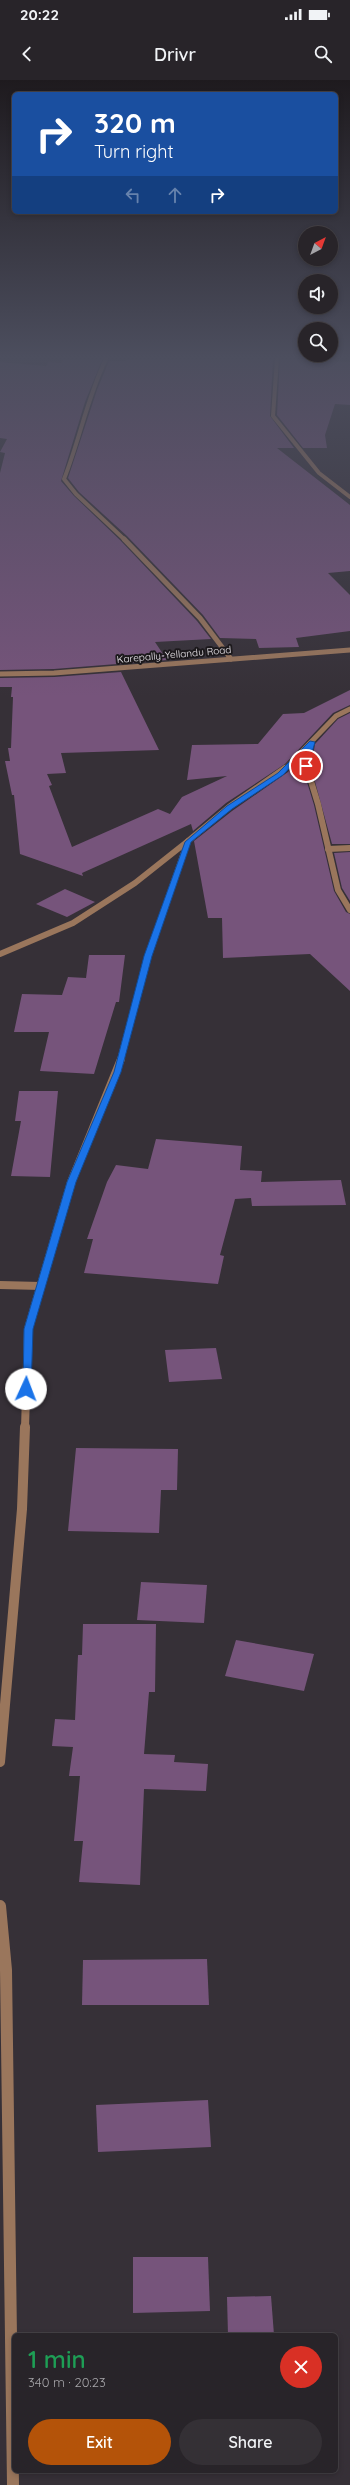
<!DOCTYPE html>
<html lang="en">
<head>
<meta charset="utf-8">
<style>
	:root { --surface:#282429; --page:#343035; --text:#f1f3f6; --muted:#a5a4a8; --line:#444146; --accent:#b45309 }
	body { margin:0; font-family:Quicksand,sans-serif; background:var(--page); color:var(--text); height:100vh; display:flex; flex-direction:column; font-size:15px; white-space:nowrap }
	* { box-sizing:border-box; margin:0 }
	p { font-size:13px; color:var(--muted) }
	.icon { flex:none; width:22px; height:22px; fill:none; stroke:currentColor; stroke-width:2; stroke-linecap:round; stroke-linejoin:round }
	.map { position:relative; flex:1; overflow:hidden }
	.details { position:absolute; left:12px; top:2253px; width:326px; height:140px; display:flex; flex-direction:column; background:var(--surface); border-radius:6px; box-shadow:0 2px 6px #0003,0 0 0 1px var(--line) }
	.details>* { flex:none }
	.guide { position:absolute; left:12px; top:12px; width:326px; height:122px; border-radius:6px; box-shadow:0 2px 6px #0003,0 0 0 1px var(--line); background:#1a4fa0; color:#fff; overflow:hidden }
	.needle { width:26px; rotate:41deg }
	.buttons { position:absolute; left:298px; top:146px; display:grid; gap:8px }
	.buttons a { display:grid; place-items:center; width:40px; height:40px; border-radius:50%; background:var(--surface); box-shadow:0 2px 6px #0003,0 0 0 1px var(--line); font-size:20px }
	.pin { position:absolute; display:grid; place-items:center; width:34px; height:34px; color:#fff; margin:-17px; border:2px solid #fff; border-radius:50%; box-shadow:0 1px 4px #0007 }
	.me { position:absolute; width:44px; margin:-22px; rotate:2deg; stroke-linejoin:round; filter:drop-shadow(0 0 3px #0008) }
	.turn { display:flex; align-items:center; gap:14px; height:84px; padding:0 16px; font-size:18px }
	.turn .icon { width:52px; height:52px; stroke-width:2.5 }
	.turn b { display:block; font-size:28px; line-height:34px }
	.lanes { display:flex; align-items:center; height:38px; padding:0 16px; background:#0003; justify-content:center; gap:20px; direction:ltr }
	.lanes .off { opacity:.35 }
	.round { display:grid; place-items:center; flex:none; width:42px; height:42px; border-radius:21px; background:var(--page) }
	.overview { display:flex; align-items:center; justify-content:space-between; height:68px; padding:0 16px }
	h1 { font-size:24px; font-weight:600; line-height:30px; color:#1e9e55 }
	.cta { display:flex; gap:8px; margin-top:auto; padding:8px 16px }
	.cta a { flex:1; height:46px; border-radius:24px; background:var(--accent); color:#fff; font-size:16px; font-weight:600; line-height:46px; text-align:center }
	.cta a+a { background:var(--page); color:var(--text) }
	.status { display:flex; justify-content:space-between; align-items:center; height:28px; padding:0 20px; background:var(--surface); direction:ltr }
	.status svg { height:11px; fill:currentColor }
	header { display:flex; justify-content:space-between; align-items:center; height:52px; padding:0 16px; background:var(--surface); font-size:18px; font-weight:600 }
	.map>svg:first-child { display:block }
</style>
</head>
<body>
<div class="status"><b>20:22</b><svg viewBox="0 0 49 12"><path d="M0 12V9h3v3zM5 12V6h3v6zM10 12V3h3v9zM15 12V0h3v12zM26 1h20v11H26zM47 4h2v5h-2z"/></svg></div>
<header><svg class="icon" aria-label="back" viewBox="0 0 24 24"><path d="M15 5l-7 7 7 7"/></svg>Drivr<svg class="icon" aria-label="search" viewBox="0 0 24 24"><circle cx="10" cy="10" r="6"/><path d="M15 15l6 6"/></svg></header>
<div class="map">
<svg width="350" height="2405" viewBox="0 0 350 2405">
	<rect width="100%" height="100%" fill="#363037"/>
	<g fill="#76547b">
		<polygon points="64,279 102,280 85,322 61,401 74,416 120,460 197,541 211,559 155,562 167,580 54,589 0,590 0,393 5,373 0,372 7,359 0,358 0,282 46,286 48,282 61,283"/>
		<polygon points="127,279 273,279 270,336 294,368 277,368 350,425 350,491 328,493 350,515 350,551 296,558 299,567 259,568 256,559 220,558 203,535 127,456 79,412 68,398 97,310 109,281 126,281"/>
		<polygon points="280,279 336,279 335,282 350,282 350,325 335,324 325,355 327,368 303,368 277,335"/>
		<polygon points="121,592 159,670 61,673 66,693 47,694 52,705 49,706 72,767 158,729 170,734 182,717 227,696 187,700 192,665 258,664 283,634 304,633 350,610 350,625 333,633 285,684 226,723 193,751 191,744 82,793 83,796 20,774 14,715 12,715 5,681 10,681 8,668 11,668 13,617 11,617 12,607 0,607 0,598 54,597"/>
		<polygon points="350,633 350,764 332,764 311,687 315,664 338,639"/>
		<polygon points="305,674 303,689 314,725 334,811 346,832 350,834 350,911 310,874 223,878 222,838 208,838 194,761 232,731 288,692"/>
		<polygon points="350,772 350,821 342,808 334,773"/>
		<polygon points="65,809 95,822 67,837 36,824"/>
		<polygon points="89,875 125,875 119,922 116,922 94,994 40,991 49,952 14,952 22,914 62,915 68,897 86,898"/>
		<polygon points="19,1011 58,1011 50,1097 11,1096 21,1041 15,1041"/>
		<polygon points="156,1059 242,1066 240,1090 262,1091 261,1102 341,1100 346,1125 252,1126 251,1118 235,1119 220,1175 224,1176 218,1204 84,1193 93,1159 87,1159 107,1102 116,1085 148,1089"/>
		<polygon points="216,1268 222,1299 169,1302 165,1270"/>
		<polygon points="76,1368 178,1369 177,1410 161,1410 159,1453 68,1451"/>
		<polygon points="141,1502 207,1505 204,1543 137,1540"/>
		<polygon points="83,1544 156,1544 155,1612 149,1612 144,1674 175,1675 174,1682 208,1684 206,1711 144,1709 140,1805 79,1802 83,1761 74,1761 80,1696 69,1696 73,1667 52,1666 55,1639 75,1640 78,1575 82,1575"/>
		<polygon points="236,1560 314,1574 304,1611 225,1596"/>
		<polygon points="207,1879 209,1925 82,1925 83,1880"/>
		<polygon points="208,2020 211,2067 98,2072 96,2025"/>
		<polygon points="133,2177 208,2177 210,2231 133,2233"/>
		<polygon points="271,2216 274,2255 228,2255 227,2217"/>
	</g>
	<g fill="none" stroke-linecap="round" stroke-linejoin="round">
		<g stroke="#9a765c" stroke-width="4">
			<path d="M106,279c-19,39 -26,80 -42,120l12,15 49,46"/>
			<polyline points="277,279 273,336 319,393 350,417"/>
		</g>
		<g stroke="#9a765c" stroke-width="5">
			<polyline points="124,459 200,538 231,579"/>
			<polyline points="285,689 336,636 350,629"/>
			<polyline points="307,689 311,663"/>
		</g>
		<g stroke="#9a765c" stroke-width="6">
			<polyline points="307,688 318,724 338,810 350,830"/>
			<polyline points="328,769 350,768"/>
			<polyline points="0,874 73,843 135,803 188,761"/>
			<polyline points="120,980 148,876 188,761 229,727 285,688"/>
		</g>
		<g stroke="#9a765c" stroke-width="8">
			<polyline points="0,1205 41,1206"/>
			<polyline points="25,1348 28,1249 71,1102 121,979"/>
		</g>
		<polyline stroke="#9a765c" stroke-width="10" points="0,1682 22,1429 25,1347"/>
		<polyline stroke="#9a765c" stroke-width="12" points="0,1826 6,1890 13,2405"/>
		<polyline stroke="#9a765c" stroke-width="5" points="0,594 54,593 350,570"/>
	</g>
	<linearGradient id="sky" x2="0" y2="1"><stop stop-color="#1e1a1e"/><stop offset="0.45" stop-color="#4c4e5e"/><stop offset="1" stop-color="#4c4e5e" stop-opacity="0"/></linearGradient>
	<rect width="350" height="616" fill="url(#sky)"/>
	<polygon fill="#1a73e8" stroke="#114b97" points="310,661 315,662 308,687 303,686 306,671 283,695 232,729 191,762 152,876 121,992 76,1102 33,1249 31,1309 30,1311 23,1311 24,1249 67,1102 114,992 144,876 185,762 227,726 278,693"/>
	<g text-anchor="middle" stroke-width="4" stroke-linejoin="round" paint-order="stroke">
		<g font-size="10" fill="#efebf0" stroke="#1c191c">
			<text transform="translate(174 574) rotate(-5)" y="4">Karepally-Yellandu Road</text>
		</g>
	</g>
</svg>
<div class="buttons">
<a><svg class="needle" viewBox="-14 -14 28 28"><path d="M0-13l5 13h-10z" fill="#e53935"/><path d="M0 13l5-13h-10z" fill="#a5a4a8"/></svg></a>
<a><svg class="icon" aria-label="sound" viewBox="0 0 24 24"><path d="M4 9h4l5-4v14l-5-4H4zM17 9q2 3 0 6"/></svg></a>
<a><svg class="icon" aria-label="search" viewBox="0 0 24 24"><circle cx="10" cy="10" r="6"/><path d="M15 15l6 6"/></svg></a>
</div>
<div class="pin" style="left:306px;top:686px;background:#d93025"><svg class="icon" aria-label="arrive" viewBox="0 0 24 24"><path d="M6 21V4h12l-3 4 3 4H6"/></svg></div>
<svg class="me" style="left:26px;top:1309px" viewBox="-20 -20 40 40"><circle r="19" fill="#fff"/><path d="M0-13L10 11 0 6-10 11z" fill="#1a73e8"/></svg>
<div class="guide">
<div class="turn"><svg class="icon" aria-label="right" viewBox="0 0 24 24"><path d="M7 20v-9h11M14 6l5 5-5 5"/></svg><div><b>320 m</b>Turn right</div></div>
<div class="lanes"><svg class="icon off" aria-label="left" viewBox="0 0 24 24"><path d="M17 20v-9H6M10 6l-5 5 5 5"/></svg><svg class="icon off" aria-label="ahead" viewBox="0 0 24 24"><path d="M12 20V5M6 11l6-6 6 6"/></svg><svg class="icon" aria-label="right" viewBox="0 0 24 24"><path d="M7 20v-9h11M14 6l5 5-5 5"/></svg></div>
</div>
<section class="details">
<div class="overview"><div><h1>1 min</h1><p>340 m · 20:23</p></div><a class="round" style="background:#d93025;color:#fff"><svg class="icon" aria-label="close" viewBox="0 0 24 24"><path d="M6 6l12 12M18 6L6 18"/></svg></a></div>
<div class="cta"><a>Exit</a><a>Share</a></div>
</section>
</div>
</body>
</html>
